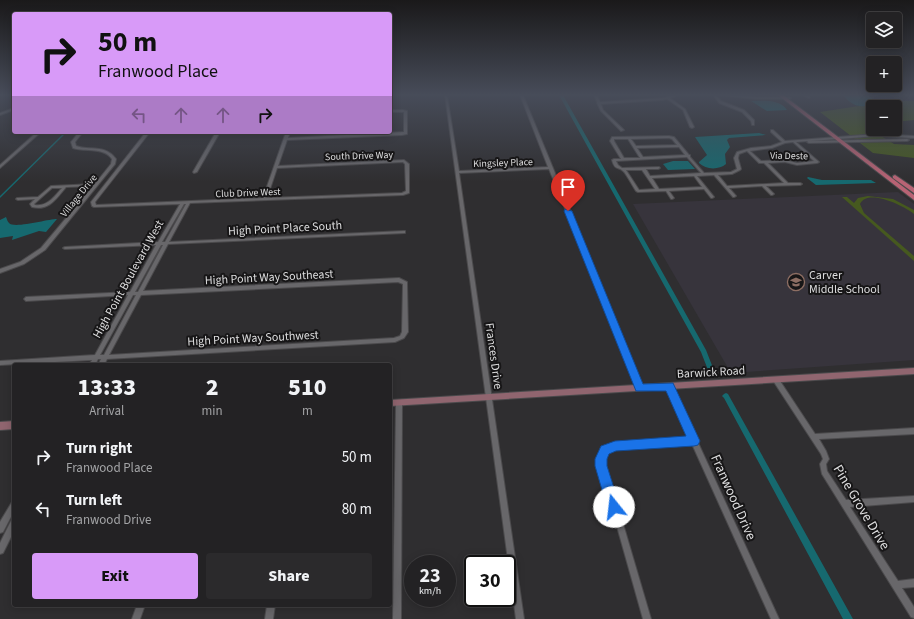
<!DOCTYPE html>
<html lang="en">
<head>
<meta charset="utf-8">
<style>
	:root { --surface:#232224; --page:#2b2a2c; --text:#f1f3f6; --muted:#a3a4a6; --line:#403f41; --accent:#d89af8 }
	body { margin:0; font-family:"Source Sans 3",sans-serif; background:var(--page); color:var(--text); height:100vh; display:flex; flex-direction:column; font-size:15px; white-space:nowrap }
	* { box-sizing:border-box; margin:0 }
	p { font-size:13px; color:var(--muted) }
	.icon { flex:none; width:22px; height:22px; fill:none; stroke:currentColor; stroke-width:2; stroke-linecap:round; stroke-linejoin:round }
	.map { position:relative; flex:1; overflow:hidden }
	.side { position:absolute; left:12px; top:363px; width:380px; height:244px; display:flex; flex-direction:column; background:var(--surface); border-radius:4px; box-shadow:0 2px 10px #0003,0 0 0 1px var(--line) }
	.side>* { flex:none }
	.hud { position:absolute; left:12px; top:12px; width:380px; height:122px; border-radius:4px; box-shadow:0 2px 10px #0003,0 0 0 1px var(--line); background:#d89af8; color:#111; overflow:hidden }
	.tools { position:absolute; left:866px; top:12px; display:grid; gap:8px }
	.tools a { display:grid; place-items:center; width:36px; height:36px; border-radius:4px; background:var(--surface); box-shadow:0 2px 10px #0003,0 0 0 1px var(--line); font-size:20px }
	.speed { position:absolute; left:404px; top:555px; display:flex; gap:8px; font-size:20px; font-weight:700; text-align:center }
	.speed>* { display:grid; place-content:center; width:52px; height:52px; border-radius:50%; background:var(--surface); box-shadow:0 2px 10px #0003,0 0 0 1px var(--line); line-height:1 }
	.speed small { font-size:10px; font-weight:400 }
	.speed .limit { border:2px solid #111; border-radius:6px; background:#fff; color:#111 }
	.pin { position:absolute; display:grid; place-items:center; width:34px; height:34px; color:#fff; margin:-41px -17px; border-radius:50% 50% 50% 0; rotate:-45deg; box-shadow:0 0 4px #0007 }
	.pin .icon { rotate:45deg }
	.me { position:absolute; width:44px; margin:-22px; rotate:344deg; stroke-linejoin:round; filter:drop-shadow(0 0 3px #0008) }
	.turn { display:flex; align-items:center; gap:14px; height:84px; padding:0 20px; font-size:18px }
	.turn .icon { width:52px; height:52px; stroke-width:2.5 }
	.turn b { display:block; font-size:28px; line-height:34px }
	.lanes { display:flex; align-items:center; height:38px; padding:0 20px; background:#0003; justify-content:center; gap:20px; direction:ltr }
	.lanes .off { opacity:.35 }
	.eta { display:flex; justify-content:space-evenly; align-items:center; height:68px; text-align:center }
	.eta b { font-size:24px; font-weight:800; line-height:28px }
	.primary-button { display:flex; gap:8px; margin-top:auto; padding:8px 20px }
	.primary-button a { flex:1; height:46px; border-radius:4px; background:var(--accent); color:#111; font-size:16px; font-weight:800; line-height:46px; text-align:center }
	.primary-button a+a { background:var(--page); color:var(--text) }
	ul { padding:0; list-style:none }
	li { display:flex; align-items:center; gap:12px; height:52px; padding:0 20px }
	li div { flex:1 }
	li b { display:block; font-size:15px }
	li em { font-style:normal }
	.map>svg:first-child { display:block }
</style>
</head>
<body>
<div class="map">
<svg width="914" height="619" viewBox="0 0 914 619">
	<rect width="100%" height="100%" fill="#2f2e30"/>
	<polygon fill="#37343c" points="898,192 914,204 914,360 731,373 633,204"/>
	<g fill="#46591f">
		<polygon points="891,101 914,101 914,120 895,122 895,107 873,107 873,129 880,129 878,134 894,144 914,145 914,158 873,153 820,112"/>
		<path d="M868,196l25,3 21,11v4c-10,-8 -46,-26 -54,-10l4,9 50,43v5l-72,-64h5l7,6 4,-5z"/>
	</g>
	<g fill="#16696f">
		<path d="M843,95h24l11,7c-16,6 -23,7 -35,-7z"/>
		<path d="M751,101c12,0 29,-2 36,9l-20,1z"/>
		<path d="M759,133l7,2 -37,3 -2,2 3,7 -5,7 1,10c-7,6 -20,6 -27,-1v-1l8,-7 -12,-18z"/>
		<polygon points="673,161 688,161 695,169 668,170 663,164"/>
		<polygon points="808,177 822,180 871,180 876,183 816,185 807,178"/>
		<path d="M6,217c1,2 1,4 3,6 5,6 39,-4 48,-4l-11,13 -7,-1 -27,9 1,-4 -13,2v-18z"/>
	</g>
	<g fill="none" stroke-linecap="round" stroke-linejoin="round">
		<polyline stroke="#16696f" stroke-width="1.5" points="0,197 66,132"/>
		<g fill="#16696f" fill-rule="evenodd">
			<polygon points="559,95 563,95 706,350 713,368 712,370 710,371 708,370 701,352"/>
			<polygon points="726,393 728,394 853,619 843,619 724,398 722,396 724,394"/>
		</g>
		<g stroke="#4b4a4c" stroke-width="2">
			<g id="street">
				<polygon points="445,95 447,95 459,171 548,167 520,95 523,95 643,388 642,390 638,390 637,388 549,169 459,173 524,619 516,619"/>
				<polygon points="594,95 597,95 600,102 663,98 673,95 678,95 670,98 685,109 694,127 692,128 690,127 683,110 667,99 663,100 601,104 603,110 624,130 621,131 601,111 597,103 597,102"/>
				<polygon points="713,95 716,95 721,101 744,110 754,120 754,125 752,125 751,121 742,112 719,103"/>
				<polygon points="719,95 734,95 756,97 790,97 791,98 790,99 756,99"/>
				<polygon points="803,95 807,95 810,97 809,98"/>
				<polygon points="14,108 14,110 0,115 0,113"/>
				<path d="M390,110h13l4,1v23l-5,1 -115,5 -9,26 126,-6 5,4v29l-6,2 -213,8 -21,39 235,-11h1v2l-237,11 -25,47 256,-13 8,4v1l1,49 -4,6 -9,4 -288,17 -3,6h-6l3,-6h-3l-3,6h-6l3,-5 -92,5v-4l95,-6 33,-60 -102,6 -2,-2 2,-2 104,-5 26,-47 -91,4 -2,-1 2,-1 93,-5 22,-38 -86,3 -2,-1 -1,-4 55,-70h4l-55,70 1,3 167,-7 23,-66h4l-2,6 116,-6v-20h-14zM403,162l2,2 1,27 -4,2 -135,5 10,-30zM184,204h2l-21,38h-3zM161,245h2l-25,47h-3zM398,282l5,2 -1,48 -2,4 -6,2 -285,17 32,-60zM133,295h3l-32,60h-4z"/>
				<path d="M771,130h2l12,11 92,-7 37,2v2l-37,-2 -66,5 96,-2 2,1 -2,1 -98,2 -2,-1 1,-1 -12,1 23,20 -2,1 -20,2 -12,-3 -17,1 20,20h12l2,1 -2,1 -34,1 8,8 -2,1h-1l-9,-9 -33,2 7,8 -2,1h-1l-19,-22 -17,1 17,21 -2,1h-1l-7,-9 -35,2 5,7 -2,1h-1l-5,-8 -28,1 -2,-1c-3,-4 -10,-18 -13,-20 -5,-5 -8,0 -11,-11l2,-1h7l-11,-18 2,-4 57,-1 5,1 15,18h1v2l14,16 27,-1 6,-3 -3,-11 3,-6 14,-4 20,-2 11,-4 -11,-10zM669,138l3,1 5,6 -41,1 -5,-7zM614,139h14l12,19h-16l-10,-17zM793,142l21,19 -17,2 -12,-3 -24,1 -11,-10 22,-3 13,-5zM679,147l6,8 -42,2 -6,-9zM747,151l12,12h5l20,20 -57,3 -9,-11 14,-1 8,-4 1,-1 -3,-11 1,-4zM687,157l14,16 -51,3 -4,-7h12l2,-1 -1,-1 -37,1 -4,-3 -2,-4zM626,170h16l13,19 -16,1zM694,176l8,11 -43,2 -7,-11z"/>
				<polygon points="37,132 41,132 0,168 0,165"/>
				<path d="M79,132h4l-8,10 1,4c14,5 29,-2 40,13l-1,5 -70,86 -21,14 -24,9v-4l20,-7 21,-14 52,-62 -27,1c-10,12 -17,24 -34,20l-2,-3 5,-5 -17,1 -2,-1 1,-1 21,-1 13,-11 44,-2 16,-20 1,-5c-8,-12 -26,-7 -39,-11l-2,-6zM52,188h10c-7,8 -15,19 -27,17l-1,-1z"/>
				<polygon points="216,132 220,132 197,172 194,173 193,172"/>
				<polygon points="774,378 778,378 815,434 914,428 914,434 819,439 826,451 829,459 826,464 827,471 846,500 914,496 914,502 850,507 898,581 914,579 914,587 902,588 914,607 914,618 911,617 822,474 820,464 823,459 821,454 774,382 773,380"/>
				<polygon points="667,384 671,384 672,386 779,619 771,619 692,444 615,449 607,452 604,459 651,619 643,619 598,459 603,448 615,443 690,438 666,386"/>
				<polygon points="397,400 401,400 402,402 401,619 393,619 396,402"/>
				<polygon points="14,501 14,511 3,532 0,533 0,522 12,502"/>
				<polygon points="14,520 14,531 3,553 0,554 0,543 11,521"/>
				<polygon points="137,605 145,605 140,619 132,619"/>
				<polygon points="267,605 275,605 273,619 265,619"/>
			</g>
		</g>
		<g stroke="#4b4a4c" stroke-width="2">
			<g id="secondary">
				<polygon points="914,368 914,374 390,406 390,400"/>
				<polygon points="14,421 14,429 0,430 0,422"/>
			</g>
		</g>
		<g stroke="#4b4a4c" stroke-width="2">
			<g id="primary">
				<polygon points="778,95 783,95 914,195 914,200"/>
				<polygon points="895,175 914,188 914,193 893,178 893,176"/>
			</g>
		</g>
		<use href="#street" fill="#68676a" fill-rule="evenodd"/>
		<use href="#secondary" fill="#90656f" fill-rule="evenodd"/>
		<use href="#primary" fill="#b86374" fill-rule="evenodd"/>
	</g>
	<linearGradient id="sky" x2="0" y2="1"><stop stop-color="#1a191a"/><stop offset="0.52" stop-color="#474c59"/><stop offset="1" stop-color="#474c59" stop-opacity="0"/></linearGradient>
	<rect width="914" height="182" fill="url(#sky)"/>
	<polygon fill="#1a73e8" stroke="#114b97" points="565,209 572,211 643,384 673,383 700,441 698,445 694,446 616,451 609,454 607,459 607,466 620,507 618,512 614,514 609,512 607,507 595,466 595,459 601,446 615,441 686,436 666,391 636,391 564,211"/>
	<defs>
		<g id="school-ring" transform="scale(0.9)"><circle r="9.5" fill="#171617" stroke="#8d6e63" stroke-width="1.5"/><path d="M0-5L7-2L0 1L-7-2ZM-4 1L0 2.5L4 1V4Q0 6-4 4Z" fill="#8d6e63"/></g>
	</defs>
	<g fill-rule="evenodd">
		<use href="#school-ring" x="796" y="282"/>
	</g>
	<g text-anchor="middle" stroke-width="4" stroke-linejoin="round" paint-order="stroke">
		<g font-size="10" fill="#dededf" stroke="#171617">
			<text transform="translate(359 155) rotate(-2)" y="4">South Drive Way</text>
			<text transform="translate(789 155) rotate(1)" y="4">Via Deste</text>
			<text transform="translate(503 162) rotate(-2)" y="4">Kingsley Place</text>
			<text transform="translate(248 192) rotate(-2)" y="4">Club Drive West</text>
			<text transform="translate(78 195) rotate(-51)" y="4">Village Drive</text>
		</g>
		<g font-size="12" fill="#dededf" stroke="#171617">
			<text transform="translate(285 228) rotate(-3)" y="4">High Point Place South</text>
			<text transform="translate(269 277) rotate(-3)" y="4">High Point Way Southeast</text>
			<text transform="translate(128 279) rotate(-61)" y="4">High Point Boulevard West</text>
			<text transform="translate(253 338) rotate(-3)" y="4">High Point Way Southwest</text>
			<text transform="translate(494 356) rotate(82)" y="4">Frances Drive</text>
			<text transform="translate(711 372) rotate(-3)" y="4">Barwick Road</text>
		</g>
		<g font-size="12" fill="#dededf" stroke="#171617" text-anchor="start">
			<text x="809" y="279">Carver<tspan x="809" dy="14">Middle School</tspan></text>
		</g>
		<g font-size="14" fill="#dededf" stroke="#171617">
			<text transform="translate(734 497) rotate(66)" y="5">Franwood Drive</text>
			<text transform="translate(862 507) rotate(59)" y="5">Pine Grove Drive</text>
		</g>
	</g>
</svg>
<div class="tools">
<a><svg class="icon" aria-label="layers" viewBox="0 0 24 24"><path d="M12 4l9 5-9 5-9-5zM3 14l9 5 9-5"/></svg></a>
<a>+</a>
<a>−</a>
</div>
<div class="speed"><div>23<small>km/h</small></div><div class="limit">30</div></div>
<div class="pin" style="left:568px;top:211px;background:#d93025"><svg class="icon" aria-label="arrive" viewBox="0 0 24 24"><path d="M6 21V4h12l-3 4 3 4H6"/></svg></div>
<svg class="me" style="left:614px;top:507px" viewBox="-20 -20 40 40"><circle r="19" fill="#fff"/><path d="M0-13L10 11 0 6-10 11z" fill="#1a73e8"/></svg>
<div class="hud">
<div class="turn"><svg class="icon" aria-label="right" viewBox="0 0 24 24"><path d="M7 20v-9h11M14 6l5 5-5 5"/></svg><div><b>50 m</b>Franwood Place</div></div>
<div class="lanes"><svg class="icon off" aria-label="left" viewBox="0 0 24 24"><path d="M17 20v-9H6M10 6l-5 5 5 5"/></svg><svg class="icon off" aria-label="ahead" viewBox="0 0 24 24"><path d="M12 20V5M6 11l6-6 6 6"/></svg><svg class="icon off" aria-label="ahead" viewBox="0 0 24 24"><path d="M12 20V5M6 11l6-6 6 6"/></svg><svg class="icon" aria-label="right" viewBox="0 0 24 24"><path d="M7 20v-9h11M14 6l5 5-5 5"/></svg></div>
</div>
<section class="side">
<div class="eta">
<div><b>13:33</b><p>Arrival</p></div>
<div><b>2</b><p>min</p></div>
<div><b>510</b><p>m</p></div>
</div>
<ul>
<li><svg class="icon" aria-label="right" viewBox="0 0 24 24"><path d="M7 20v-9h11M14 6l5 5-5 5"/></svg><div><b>Turn right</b><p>Franwood Place</p></div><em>50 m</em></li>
<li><svg class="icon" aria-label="left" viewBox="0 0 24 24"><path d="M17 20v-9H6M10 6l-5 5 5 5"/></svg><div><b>Turn left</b><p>Franwood Drive</p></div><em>80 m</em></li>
</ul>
<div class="primary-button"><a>Exit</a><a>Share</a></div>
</section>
</div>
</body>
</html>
